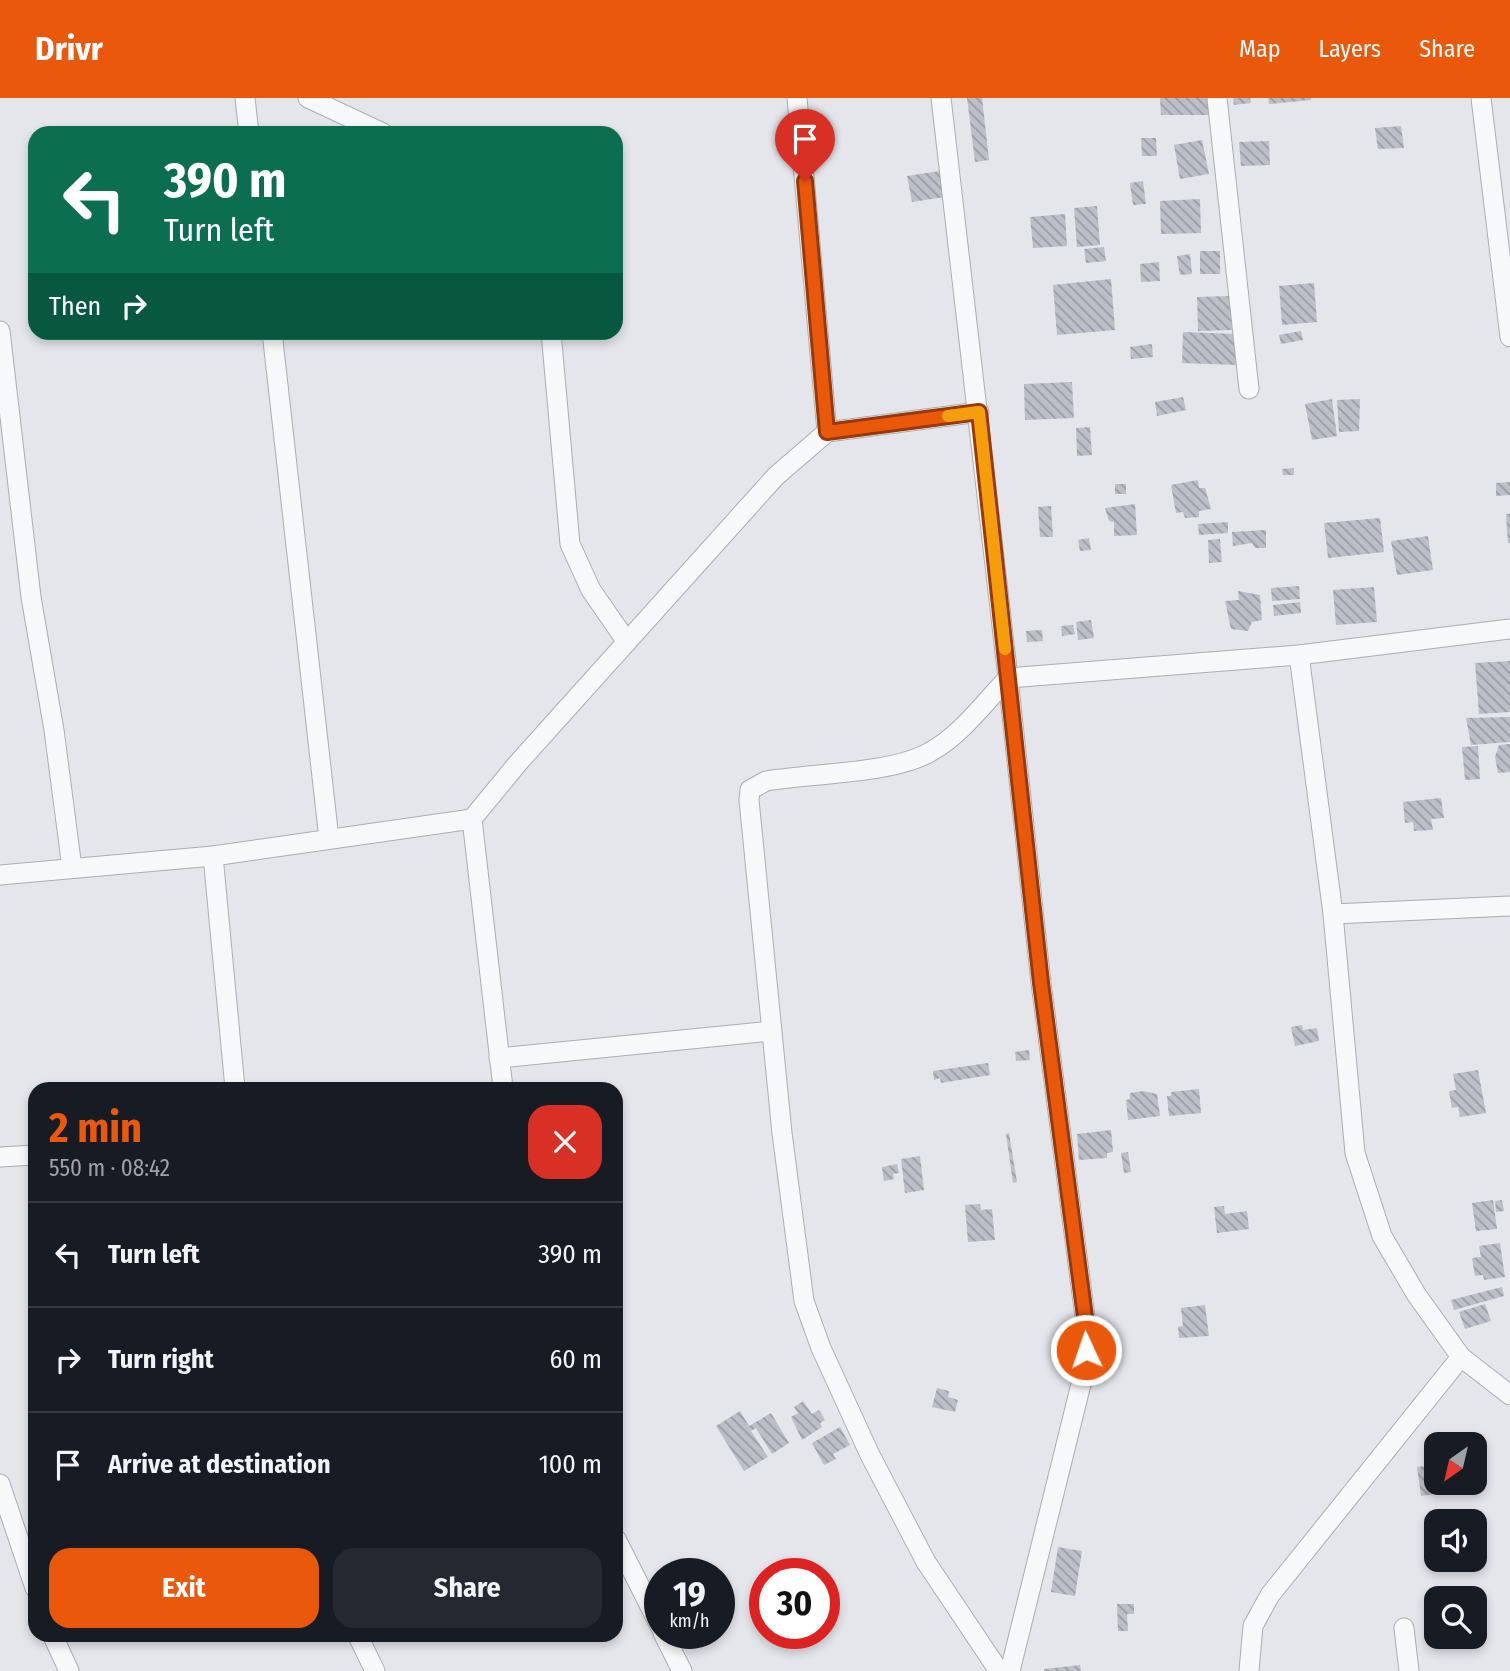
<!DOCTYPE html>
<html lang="en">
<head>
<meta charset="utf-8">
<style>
	:root { --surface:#171b24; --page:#242831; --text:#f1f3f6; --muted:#9ea1a6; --line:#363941; --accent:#ea580c }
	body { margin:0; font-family:"Fira Sans Condensed",sans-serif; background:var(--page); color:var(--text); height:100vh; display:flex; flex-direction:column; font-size:26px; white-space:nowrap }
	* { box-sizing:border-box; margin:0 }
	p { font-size:23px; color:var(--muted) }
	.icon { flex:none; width:38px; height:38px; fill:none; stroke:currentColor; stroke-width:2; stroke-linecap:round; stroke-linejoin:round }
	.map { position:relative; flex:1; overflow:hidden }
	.panel { position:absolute; left:28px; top:984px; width:595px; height:560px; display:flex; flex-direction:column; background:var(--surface); border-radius:21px; box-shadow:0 4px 10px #0003 }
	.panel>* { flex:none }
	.hud { position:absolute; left:28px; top:28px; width:595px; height:214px; border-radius:21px; box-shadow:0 4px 10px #0003; background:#0b6e4f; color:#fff; overflow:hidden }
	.needle { width:46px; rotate:214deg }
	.buttons { position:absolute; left:1424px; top:1334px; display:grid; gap:14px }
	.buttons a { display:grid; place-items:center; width:63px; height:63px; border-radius:14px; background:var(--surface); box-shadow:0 4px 10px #0003; font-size:35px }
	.speed { position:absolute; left:644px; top:1460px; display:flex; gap:14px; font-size:35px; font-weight:700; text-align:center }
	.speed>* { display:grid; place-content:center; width:91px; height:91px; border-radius:50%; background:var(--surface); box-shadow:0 4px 10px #0003; line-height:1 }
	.speed small { font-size:18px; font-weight:400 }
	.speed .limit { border:10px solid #d22; background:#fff; color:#111 }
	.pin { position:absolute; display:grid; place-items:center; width:60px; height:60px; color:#fff; margin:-72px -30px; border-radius:50% 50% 50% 0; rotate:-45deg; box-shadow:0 0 7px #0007 }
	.pin .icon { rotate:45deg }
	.me { position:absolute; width:77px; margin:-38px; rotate:357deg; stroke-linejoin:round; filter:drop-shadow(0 0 5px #0008) }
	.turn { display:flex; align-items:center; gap:24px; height:147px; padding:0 21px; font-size:32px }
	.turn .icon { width:91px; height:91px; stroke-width:2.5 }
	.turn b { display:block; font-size:49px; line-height:60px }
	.then { display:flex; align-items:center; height:66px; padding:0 21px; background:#0003; gap:14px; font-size:26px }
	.round { display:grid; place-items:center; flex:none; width:74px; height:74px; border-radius:21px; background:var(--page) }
	.head { display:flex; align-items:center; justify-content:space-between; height:119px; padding:0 21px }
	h1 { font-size:42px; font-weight:700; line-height:52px; color:var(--accent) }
	.primary-button { display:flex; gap:14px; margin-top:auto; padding:14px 21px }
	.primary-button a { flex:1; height:80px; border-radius:21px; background:var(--accent); color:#fff; font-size:28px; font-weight:700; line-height:80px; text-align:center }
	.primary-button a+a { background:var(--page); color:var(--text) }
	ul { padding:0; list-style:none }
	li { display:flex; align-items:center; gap:21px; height:105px; padding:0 21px; border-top:2px solid var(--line) }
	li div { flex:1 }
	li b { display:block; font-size:26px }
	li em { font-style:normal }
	header { display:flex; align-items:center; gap:42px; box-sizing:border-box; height:98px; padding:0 35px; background:var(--accent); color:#fff }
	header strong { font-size:33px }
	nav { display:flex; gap:38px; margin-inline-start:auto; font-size:24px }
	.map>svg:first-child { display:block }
</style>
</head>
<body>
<header>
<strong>Drivr</strong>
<nav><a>Map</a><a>Layers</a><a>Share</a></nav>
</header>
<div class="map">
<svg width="1510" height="1573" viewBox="0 0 1510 1573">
	<defs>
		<pattern id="building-back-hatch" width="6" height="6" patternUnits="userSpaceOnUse" patternTransform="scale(1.75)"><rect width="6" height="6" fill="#bcbfc7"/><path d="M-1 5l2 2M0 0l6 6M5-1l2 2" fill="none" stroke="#999ca3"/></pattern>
	</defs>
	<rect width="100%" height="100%" fill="#e4e6eb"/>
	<g fill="url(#building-back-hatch)">
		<polygon points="967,0 982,0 989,62 975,64"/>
		<polygon points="1160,0 1210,0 1211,17 1161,17"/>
		<polygon points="1233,0 1250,0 1251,5 1234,7"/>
		<polygon points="1268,0 1311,0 1311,2 1269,6"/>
		<polygon points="1401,28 1404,50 1378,51 1375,30"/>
		<polygon points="1141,40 1156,40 1157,58 1142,58"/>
		<polygon points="1202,42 1209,76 1180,81 1174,47"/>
		<polygon points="1269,43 1270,67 1241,68 1239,44"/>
		<polygon points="940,73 945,99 912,104 907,78"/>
		<polygon points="1143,83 1146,106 1133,107 1130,85"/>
		<polygon points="1200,101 1201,135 1161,136 1160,103"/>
		<polygon points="1097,108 1100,147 1077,149 1074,110"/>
		<polygon points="1065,116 1067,148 1033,150 1030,119"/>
		<polygon points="1104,149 1106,163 1086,165 1084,151"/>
		<rect x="1200" y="153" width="20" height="23"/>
		<polygon points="1190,156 1192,176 1180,177 1177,158"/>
		<polygon points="1159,164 1160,183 1141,184 1140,166"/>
		<polygon points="1111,181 1115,232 1057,237 1053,187"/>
		<polygon points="1314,185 1317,224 1282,227 1279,188"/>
		<polygon points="1231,198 1232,232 1198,233 1197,199"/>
		<polygon points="1301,233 1303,242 1281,246 1279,237"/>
		<polygon points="1183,234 1237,236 1236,267 1182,265"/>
		<polygon points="1152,246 1153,259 1131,261 1130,249"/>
		<polygon points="1072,284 1074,320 1025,322 1024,286"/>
		<polygon points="1183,299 1186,312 1157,318 1155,304"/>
		<polygon points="1332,301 1337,338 1312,342 1305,306"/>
		<polygon points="1360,301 1359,333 1339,334 1337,302"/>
		<polygon points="1090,329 1092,357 1077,358 1076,330"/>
		<polygon points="1294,370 1294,377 1283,377 1282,371"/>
		<polygon points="1198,382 1199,390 1205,390 1211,411 1199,413 1199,419 1185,420 1183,414 1176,415 1171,387"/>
		<polygon points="1510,384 1510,397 1496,398 1496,385"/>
		<rect x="1115" y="386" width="11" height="10"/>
		<polygon points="1135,406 1137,437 1114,438 1114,424 1109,423 1105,410"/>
		<polygon points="1051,408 1053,439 1040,439 1038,409"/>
		<polygon points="1506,416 1510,416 1510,445 1508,445"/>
		<polygon points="1380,420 1384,454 1328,460 1324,425"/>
		<polygon points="1228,424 1228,435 1199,437 1198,426"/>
		<polygon points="1266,432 1266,450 1255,450 1252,445 1233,448 1232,434"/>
		<polygon points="1428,438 1433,472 1397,477 1391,443"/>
		<polygon points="1089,440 1091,452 1080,453 1078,442"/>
		<polygon points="1220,441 1222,464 1209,465 1208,442"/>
		<polygon points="1299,488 1300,501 1272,503 1271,490"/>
		<polygon points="1374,489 1377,524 1336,527 1333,492"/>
		<polygon points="1238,493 1260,497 1262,522 1252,524 1248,533 1231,531 1225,503 1239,502"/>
		<polygon points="1300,504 1301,515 1274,518 1273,507"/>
		<polygon points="1091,522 1094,540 1078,542 1076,524"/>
		<polygon points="1073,527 1075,536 1062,538 1061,528"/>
		<polygon points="1042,532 1043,543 1027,544 1026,533"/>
		<polygon points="1510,563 1510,614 1479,616 1475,565"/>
		<polygon points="1510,619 1510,644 1471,647 1466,620"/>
		<polygon points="1510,646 1510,674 1498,675 1495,659 1499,647"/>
		<polygon points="1478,648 1480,681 1465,682 1462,649"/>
		<polygon points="1441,700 1444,720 1431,721 1433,732 1414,733 1413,724 1405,725 1403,704"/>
		<polygon points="1302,927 1303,932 1317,930 1319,943 1295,948 1291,929"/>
		<polygon points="1029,952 1030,962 1016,963 1015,954"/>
		<polygon points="988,965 990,977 941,985 940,980 934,982 933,973"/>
		<polygon points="1478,972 1486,1015 1460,1019 1458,1009 1452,1010 1449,993 1456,992 1453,976"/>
		<polygon points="1199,991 1201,1015 1169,1018 1167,998 1171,998 1171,994"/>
		<polygon points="1143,993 1157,996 1160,1018 1128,1022 1126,1002 1130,1001 1130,995"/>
		<polygon points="1111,1032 1113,1054 1107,1055 1107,1060 1079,1062 1077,1036"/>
		<polygon points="1009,1035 1017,1084 1013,1085 1006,1036"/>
		<polygon points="1128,1054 1131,1074 1124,1075 1121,1055"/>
		<polygon points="920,1058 924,1092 905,1095 901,1061"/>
		<polygon points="897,1066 899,1075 893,1076 894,1081 884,1083 882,1069"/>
		<polygon points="1493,1102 1497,1131 1476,1133 1472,1105"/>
		<polygon points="1502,1102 1504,1113 1496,1114 1495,1103"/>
		<polygon points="980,1106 981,1112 992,1111 995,1142 968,1144 965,1107"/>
		<polygon points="1224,1108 1225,1116 1247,1113 1249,1131 1217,1135 1214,1109"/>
		<polygon points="1500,1145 1505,1179 1484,1182 1483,1177 1475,1178 1472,1160 1481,1159 1479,1148"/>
		<polygon points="1502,1189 1504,1198 1454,1212 1451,1202"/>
		<polygon points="1485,1206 1491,1223 1465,1231 1459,1214"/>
		<polygon points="1205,1207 1209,1238 1179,1240 1178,1229 1183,1228 1181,1210"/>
		<polygon points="937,1290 949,1293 948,1299 958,1302 955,1314 932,1309"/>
		<polygon points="803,1303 812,1316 819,1312 825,1322 820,1325 822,1329 802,1342 791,1319 798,1315 794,1309"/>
		<polygon points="740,1313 749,1328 771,1315 789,1345 772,1356 756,1330 751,1333 768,1359 744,1373 716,1328"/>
		<polygon points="840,1329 850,1347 833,1356 836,1361 824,1367 812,1345"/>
		<polygon points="1437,1367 1437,1384 1451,1384 1452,1394 1421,1398 1417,1369"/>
		<polygon points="1058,1449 1082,1453 1075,1498 1051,1494"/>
		<polygon points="1117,1506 1134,1506 1134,1516 1127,1516 1128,1533 1118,1533"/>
		<polygon points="1080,1567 1081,1573 1044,1573 1044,1571"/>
	</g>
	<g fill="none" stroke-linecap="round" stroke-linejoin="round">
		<g stroke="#aaadb5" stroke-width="21">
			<g id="street">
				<polyline points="245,0 249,35"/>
				<polyline points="308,0 383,35"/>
				<polyline points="797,0 827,334"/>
				<polyline points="941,0 1008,580 1299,557 1510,531"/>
				<polyline points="1217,0 1249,291"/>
				<polyline points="1481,0 1510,239"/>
				<polyline points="0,233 31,499 54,632 72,770"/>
				<polyline points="272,234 329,741"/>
				<polyline points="551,234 570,446 591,492 627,544"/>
				<polyline points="1299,557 1333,816 1355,1055 1382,1138 1416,1196 1461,1259 1510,1297"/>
				<polyline points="1008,580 1041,885 1087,1234 1085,1270 1010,1573"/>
				<polyline points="472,721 503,990"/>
				<polyline points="213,758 235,990"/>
				<polyline points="0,777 213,758 472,721 518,665 776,378 827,334 979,314"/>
				<polyline points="1333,816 1510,808"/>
				<polyline points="499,960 771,933"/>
				<polyline points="0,1059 35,1057"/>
				<polyline points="0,1386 35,1490"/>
				<polyline points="616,1441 660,1528"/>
				<polyline points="1404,1530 1409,1573"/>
				<polyline points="663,1535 682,1573"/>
				<polyline points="52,1536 69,1573"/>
				<polyline points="357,1536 375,1573"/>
				<path d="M999,1573l-73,-109 -56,-107 -49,-107 -17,-47 -22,-168 -33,-333 1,-10 16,-9c46,-8 126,-7 164,-29 31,-17 54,-49 78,-74"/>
				<polyline points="1249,1573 1253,1528 1270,1497 1461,1259"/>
			</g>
		</g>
		<use href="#street" stroke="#f7f8f9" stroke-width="19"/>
	</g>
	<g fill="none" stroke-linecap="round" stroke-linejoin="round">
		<g stroke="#983908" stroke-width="18">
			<polyline id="route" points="805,83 827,334 979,314 1041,885 1087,1234 1086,1252"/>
		</g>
		<use href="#route" stroke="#ea580c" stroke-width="12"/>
		<polyline stroke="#f59e0b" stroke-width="12" points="948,318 979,314 1005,551"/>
	</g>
</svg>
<div class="buttons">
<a><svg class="needle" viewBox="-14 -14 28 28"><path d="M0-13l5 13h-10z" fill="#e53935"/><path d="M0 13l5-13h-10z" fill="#9ea1a6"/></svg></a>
<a><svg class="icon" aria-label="sound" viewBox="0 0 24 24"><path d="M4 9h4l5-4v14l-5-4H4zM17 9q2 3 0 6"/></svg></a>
<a><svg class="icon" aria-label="search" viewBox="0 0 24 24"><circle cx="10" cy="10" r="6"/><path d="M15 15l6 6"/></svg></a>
</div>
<div class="speed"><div>19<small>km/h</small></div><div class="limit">30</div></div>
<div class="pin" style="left:805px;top:83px;background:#d93025"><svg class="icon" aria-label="arrive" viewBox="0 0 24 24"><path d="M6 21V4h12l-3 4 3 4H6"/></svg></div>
<svg class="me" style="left:1086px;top:1252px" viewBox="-20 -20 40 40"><circle r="17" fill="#ea580c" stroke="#fff" stroke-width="3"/><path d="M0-11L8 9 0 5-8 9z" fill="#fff"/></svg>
<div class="hud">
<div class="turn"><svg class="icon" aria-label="left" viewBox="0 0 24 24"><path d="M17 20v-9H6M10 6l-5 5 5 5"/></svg><div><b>390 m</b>Turn left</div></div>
<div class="then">Then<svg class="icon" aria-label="right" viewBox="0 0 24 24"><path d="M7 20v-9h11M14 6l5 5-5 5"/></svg></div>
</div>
<section class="panel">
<div class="head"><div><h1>2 min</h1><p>550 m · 08:42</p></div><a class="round" style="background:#d93025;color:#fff"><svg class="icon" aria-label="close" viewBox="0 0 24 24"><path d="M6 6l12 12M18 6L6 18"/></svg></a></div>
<ul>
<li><svg class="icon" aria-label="left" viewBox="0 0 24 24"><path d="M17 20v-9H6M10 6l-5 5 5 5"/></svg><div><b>Turn left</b></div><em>390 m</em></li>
<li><svg class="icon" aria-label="right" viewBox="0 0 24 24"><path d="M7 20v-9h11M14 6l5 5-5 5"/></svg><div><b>Turn right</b></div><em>60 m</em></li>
<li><svg class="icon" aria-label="arrive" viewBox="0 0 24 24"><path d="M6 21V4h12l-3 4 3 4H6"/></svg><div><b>Arrive at destination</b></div><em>100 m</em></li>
</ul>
<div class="primary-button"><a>Exit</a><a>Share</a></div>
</section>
</div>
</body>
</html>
